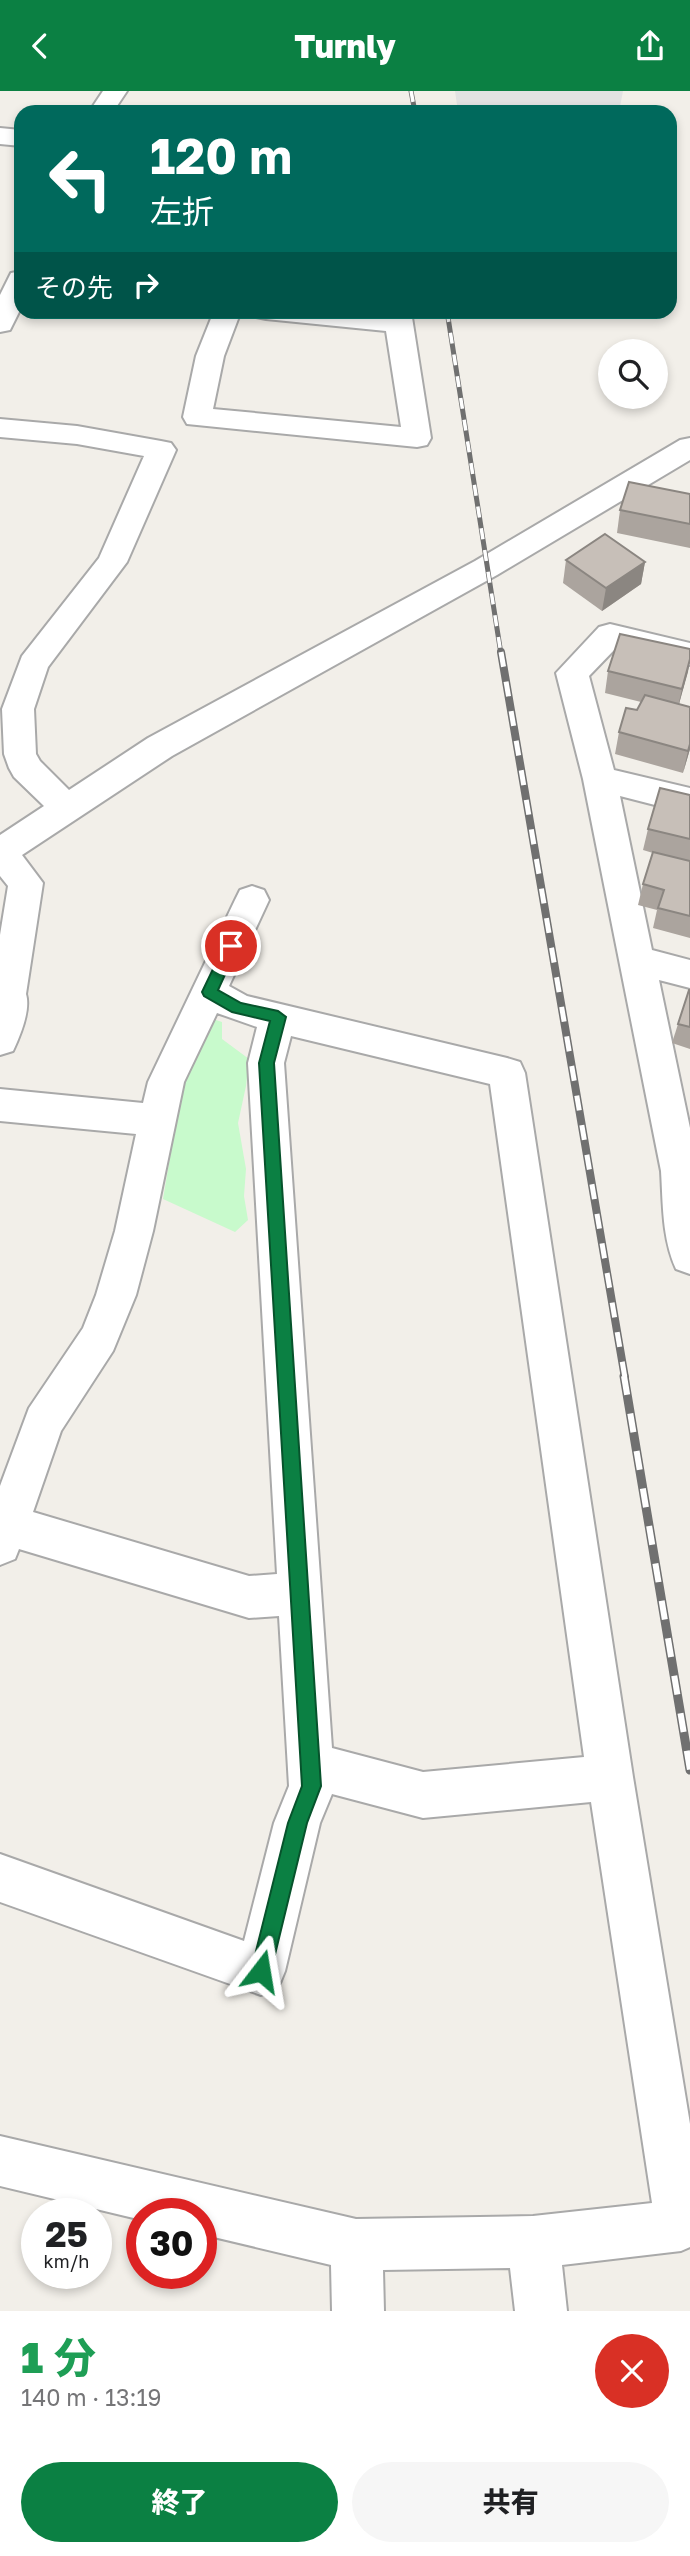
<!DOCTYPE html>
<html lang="ja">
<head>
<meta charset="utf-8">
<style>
	:root { --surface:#fff; --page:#f6f6f6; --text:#202124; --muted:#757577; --accent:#0b8043 }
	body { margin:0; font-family:"Golos Text","Noto Sans JP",sans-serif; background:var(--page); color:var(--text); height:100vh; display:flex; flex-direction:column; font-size:26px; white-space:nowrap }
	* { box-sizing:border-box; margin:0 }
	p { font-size:23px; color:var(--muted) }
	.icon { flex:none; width:38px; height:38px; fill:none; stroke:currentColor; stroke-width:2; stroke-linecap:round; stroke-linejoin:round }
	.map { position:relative; height:2220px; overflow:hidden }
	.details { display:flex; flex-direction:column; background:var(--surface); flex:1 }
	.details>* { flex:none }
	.banner { position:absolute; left:14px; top:14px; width:663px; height:214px; border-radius:21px; box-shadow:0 4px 10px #0003; background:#00695c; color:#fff; overflow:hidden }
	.controls { position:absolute; left:598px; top:248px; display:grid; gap:14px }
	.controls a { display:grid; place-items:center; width:70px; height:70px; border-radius:50%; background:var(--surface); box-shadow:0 4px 10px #0003; font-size:35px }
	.speed { position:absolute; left:21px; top:2107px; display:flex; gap:14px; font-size:35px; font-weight:700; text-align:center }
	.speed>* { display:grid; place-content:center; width:91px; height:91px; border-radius:50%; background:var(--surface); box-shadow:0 4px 10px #0003; line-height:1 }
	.speed small { font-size:18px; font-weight:400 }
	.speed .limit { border:10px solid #d22; background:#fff; color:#111 }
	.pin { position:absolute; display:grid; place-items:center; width:60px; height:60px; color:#fff; margin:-30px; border:4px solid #fff; border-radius:50%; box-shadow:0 2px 7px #0007 }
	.me { position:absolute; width:77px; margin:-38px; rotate:14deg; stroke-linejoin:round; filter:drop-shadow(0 0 5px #0008) }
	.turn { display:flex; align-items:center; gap:24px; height:147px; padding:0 21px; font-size:32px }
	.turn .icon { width:91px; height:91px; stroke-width:2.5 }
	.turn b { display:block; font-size:49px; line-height:60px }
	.then { display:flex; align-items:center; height:66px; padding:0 21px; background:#0003; gap:14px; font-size:26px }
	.round { display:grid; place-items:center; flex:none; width:74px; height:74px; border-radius:37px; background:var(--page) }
	.overview { display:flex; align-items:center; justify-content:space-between; height:119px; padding:0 21px }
	h1 { font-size:42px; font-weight:800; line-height:52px; color:#1e9e55 }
	.primary-button { display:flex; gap:14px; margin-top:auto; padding:14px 21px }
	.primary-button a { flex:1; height:80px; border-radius:42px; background:var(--accent); color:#fff; font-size:28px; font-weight:800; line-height:80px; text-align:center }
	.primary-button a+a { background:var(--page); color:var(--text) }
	header { display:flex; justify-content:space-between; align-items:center; height:91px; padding:0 21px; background:var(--accent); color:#fff; font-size:32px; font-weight:800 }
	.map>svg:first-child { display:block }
</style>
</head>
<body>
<header><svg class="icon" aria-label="back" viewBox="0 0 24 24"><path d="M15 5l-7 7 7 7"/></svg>Turnly<svg class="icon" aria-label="share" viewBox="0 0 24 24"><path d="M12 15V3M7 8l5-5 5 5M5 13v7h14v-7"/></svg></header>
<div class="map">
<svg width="690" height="2220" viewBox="0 0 690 2220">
	<rect width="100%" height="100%" fill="#f2efe9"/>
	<path fill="#c8facc" d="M210,927l12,4v17l27,20 -3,27 -8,37 8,46 -2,27 4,24 -13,12 -72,-33 19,-114c15,-19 17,-45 28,-67z"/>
	<polygon fill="#e2e2e2" points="455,0 623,0 619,21 458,21"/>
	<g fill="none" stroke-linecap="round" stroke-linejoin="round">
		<g stroke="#a9a9a9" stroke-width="4">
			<g id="minor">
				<polygon points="103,0 127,0 113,21 89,21"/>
				<polygon points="0,37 21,39 21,55 0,53"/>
				<polygon points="21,180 21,217 10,239 0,241 0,204 11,182"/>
				<polygon points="214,220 241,220 224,265 213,318 401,336 386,240 266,228 256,226 253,220 384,223 383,220 411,220 431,347 427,354 417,356 187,333 183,326 196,265"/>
				<path d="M0,328l77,7 84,15 10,2 5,7 -49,112 -79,105 -14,42 2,45 4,7 29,29 79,-52 327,-177 205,-121 10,-2v22l-193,115 -325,181 -150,99 21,28 -17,111c5,16 -6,42 -13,57l-13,4v-120l8,-49 -8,-10v-41l44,-29 -30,-29 -5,-9 -5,-14 -2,-45 20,-53 77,-98 45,-102 -67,-12 -77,-7z"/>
				<path d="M610,533l80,19v22l-74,-17 -27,28 25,94 76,18v26l-70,-18 32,154 38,10v28l-31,-8 31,148v146l-14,-5c-14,-31 -13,-65 -15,-98l-78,-392 -27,-106 43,-46z"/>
				<path d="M252,795l12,4 5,10 -40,86 18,10 260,62 13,4 5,11 108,704 57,347v123l-9,4 -119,14 5,46h-52l-5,-43 -127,2 1,41h-52l-1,-46 -130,-31v-20h-59v6l-142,-34v-50l356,83 177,-3 119,-13 -61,-401 -168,16 -91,-24 -12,29 -35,148 -7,17 -17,7 -261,-93v-48l244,87 30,-118 15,-37 -10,-170 -30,2 -230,-69 -4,10 -15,6v-79l29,-78 54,-80 13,-33 19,-64 21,-97 -136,-13v-32l143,14 5,-21 87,-182 5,-10zM217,922l40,14 -9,36 29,511 -28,2 -216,-64 28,-81 52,-80 23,-56 17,-64 31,-149zM291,945l199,48 94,673 -161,15 -91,-24 -48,-685z"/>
			</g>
		</g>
		<use href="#minor" fill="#fff" fill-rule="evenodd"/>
		<g stroke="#707070" stroke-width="5">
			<g id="rail-far2">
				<polyline points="411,0 415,21"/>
				<polyline points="447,220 501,563"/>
			</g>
		</g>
		<g stroke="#707070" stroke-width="8">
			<polyline id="rail-far1" points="501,561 625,1287"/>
		</g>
		<g stroke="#707070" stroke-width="9">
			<polyline id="rail" points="624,1285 690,1679"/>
		</g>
		<use href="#rail-far2" stroke="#fff" stroke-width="3.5" stroke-dasharray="11" stroke-linecap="butt"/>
		<use href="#rail-far1" stroke="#fff" stroke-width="5" stroke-dasharray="15" stroke-linecap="butt"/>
		<use href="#rail" stroke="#fff" stroke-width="6" stroke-dasharray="19" stroke-linecap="butt"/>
	</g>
	<g fill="#aba49e">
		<polygon points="690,403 690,457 617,442 620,419"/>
		<polygon points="566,469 645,471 641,493 602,520 563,492"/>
		<polygon points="690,558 690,570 679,613 690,616 690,658 683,682 615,663 619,641 637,619 641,611 605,602 608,580"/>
		<polygon points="690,704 690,847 653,837 657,819 638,814 643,793 653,762 643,759 648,738"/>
		<polygon points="690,899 690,958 672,952 678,933"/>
	</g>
	<g fill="#8b8681">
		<polygon points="645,471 641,493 602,520 606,497"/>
		<polygon points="690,568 688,581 677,620 682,598"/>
		<polygon points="690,653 690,658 683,682 688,660"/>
	</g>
	<g fill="#c7bfb8" stroke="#8b8681" stroke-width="2">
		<polygon points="629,391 690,403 690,433 620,419"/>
		<polygon points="605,443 645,471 606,497 566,469"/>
		<polygon points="620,543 690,558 690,568 682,598 608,580"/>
		<polygon points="645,604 690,616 690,653 688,660 619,641 626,617 637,619"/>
		<polygon points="660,697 690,704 690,748 648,738"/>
		<polygon points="653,761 690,770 690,825 658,817 664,799 643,793"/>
		<polygon points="689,899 690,899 690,936 678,933"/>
	</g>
	<polygon fill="#0b8043" stroke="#07532c" stroke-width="2" points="231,849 238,855 218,899 241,912 278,920 286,926 274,972 321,1695 307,1732 271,1880 269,1887 261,1890 254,1887 251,1880 288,1732 302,1695 259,972 270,930 232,921 204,905 202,901 226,851"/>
</svg>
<div class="controls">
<a><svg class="icon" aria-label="search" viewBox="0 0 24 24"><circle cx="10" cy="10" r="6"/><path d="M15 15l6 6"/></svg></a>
</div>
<div class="speed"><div>25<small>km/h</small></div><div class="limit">30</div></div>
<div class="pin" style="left:231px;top:855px;background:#d93025"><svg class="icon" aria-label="arrive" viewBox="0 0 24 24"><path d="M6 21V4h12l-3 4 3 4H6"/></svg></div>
<svg class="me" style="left:261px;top:1880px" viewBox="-20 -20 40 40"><path d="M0-17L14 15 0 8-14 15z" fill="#0b8043" stroke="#fff" stroke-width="4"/></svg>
<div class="banner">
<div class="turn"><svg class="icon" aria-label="left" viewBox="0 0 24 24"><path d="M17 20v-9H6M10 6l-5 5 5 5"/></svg><div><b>120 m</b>左折</div></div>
<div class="then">その先<svg class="icon" aria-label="right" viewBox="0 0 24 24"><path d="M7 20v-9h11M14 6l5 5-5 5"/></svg></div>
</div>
</div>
<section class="details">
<div class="overview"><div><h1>1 分</h1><p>140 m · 13:19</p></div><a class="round" style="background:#d93025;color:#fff"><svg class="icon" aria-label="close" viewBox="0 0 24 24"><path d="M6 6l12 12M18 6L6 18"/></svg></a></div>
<div class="primary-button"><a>終了</a><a>共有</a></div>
</section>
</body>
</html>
